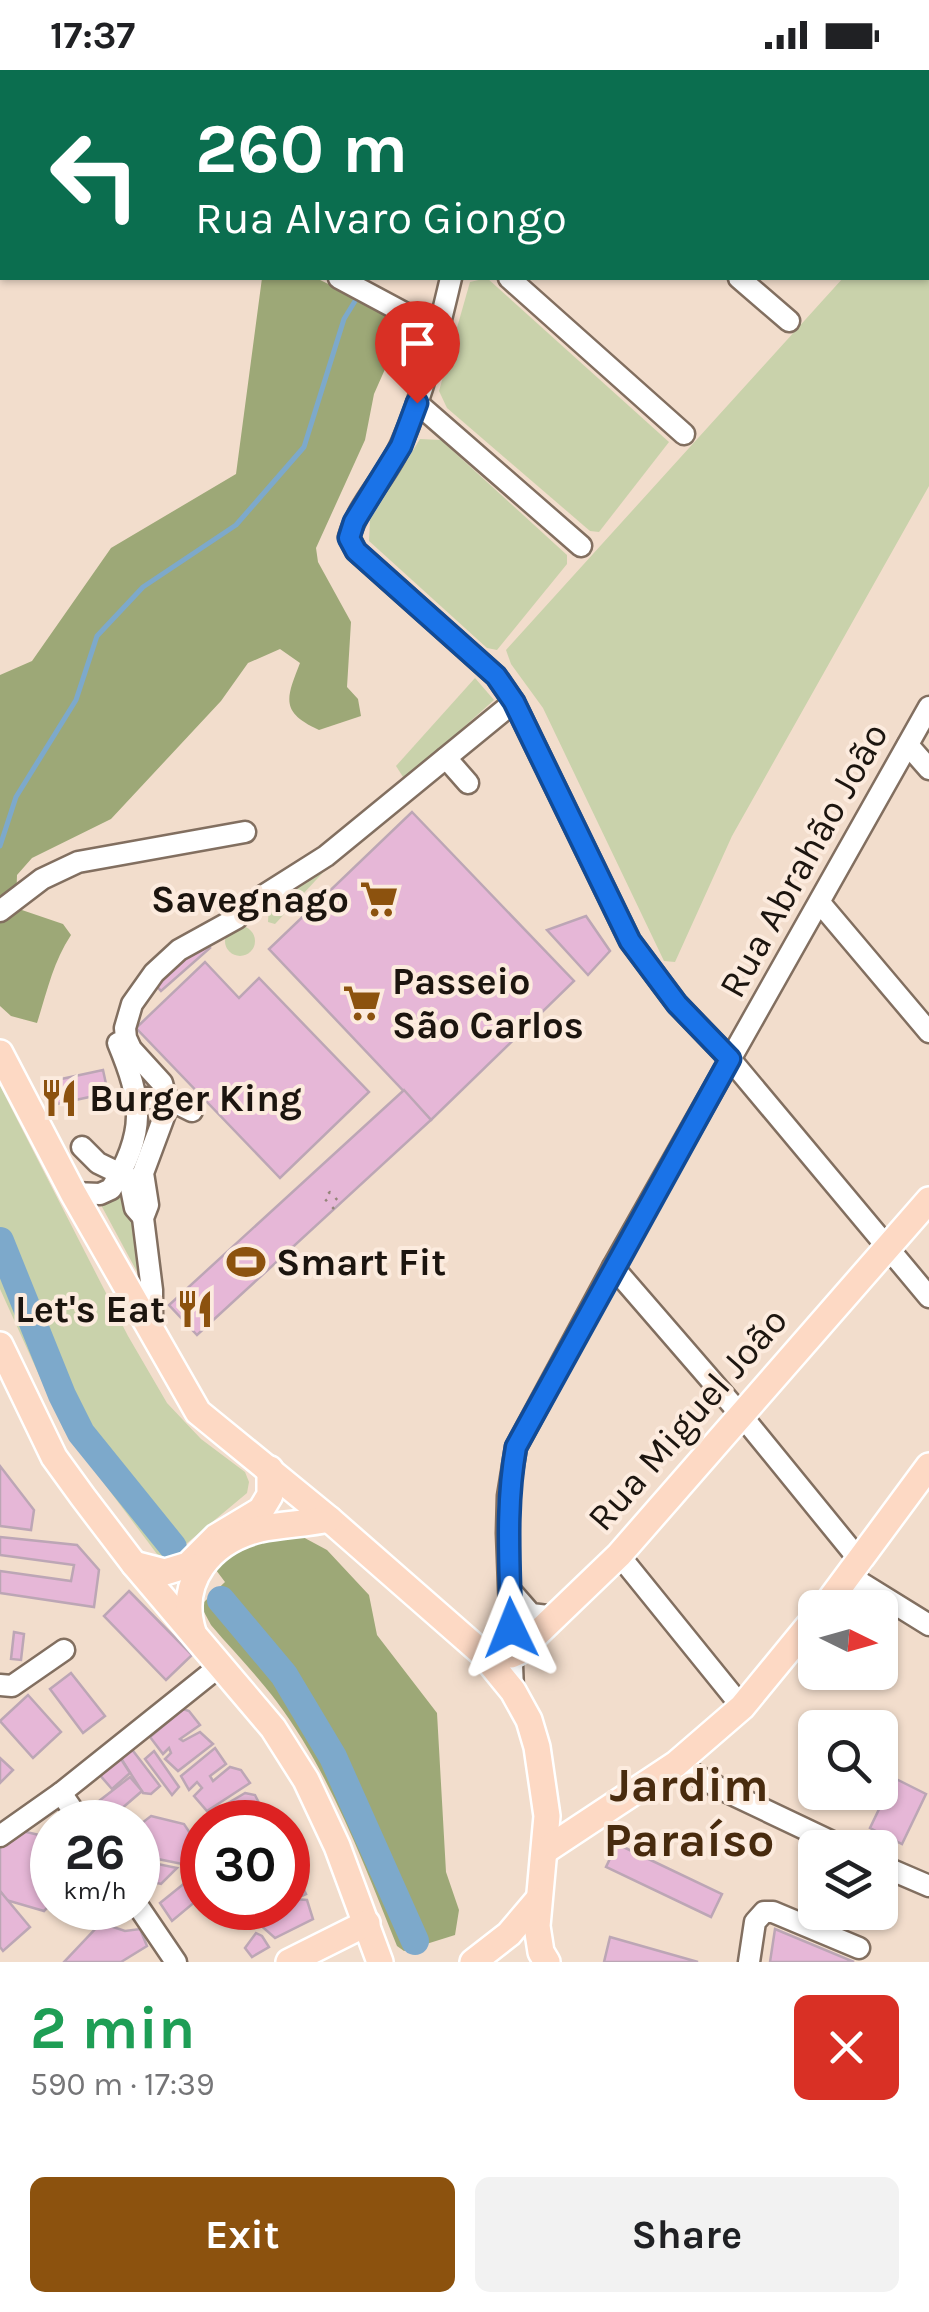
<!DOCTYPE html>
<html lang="en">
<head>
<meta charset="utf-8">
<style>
	:root { --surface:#fff; --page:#f2f2f2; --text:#202124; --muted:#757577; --accent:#8c520e }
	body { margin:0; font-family:Karla,sans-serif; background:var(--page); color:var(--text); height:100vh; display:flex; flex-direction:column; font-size:38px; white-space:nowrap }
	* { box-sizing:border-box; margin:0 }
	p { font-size:32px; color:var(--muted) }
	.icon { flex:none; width:55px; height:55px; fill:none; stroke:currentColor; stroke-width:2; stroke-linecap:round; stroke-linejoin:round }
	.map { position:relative; height:1892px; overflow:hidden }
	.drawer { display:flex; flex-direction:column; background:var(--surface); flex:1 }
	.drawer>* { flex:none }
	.hud { position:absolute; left:0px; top:0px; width:930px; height:210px; box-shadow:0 2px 8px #0004; background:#0b6e4f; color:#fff; overflow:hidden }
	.needle { width:65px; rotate:95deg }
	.buttons { position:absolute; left:798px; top:1520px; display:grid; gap:20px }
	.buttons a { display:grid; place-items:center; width:100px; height:100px; border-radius:15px; background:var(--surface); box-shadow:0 2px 8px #0004; font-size:50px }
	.speed { position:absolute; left:30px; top:1730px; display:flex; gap:20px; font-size:50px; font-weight:700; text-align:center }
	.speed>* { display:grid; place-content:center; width:130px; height:130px; border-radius:50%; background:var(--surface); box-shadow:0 2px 8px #0004; line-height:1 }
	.speed small { font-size:25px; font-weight:400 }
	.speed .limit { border:15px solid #d22; background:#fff; color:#111 }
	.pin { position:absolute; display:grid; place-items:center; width:85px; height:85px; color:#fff; margin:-102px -42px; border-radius:50% 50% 50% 0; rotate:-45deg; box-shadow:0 0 10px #0007 }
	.pin .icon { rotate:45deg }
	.me { position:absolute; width:110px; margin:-55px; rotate:358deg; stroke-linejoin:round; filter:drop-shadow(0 0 8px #0008) }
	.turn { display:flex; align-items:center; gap:35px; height:210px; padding:0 30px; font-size:45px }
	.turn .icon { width:130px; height:130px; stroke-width:2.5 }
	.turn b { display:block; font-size:70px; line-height:85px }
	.round { display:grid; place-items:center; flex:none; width:105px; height:105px; border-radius:15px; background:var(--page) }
	.headline { display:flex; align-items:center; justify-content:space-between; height:170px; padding:0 30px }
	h1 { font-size:60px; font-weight:700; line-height:75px; color:#1e9e55 }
	.primary-button { display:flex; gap:20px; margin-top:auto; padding:20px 30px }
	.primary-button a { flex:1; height:115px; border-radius:15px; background:var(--accent); color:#fff; font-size:40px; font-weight:700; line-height:115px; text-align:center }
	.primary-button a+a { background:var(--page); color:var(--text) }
	.status { display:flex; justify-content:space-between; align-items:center; height:70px; padding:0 50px; background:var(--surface); direction:ltr }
	.status svg { height:28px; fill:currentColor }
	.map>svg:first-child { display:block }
</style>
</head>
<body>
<div class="status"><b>17:37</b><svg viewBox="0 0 49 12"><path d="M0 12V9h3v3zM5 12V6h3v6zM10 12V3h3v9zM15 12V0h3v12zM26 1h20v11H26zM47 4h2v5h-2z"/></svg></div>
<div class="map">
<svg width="929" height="1892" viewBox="0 0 929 1892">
	<rect width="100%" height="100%" fill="#f2ddcc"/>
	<g fill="#c9d2ab">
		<polygon points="202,0 494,0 201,2"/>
		<polygon points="929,112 929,416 732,766 675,892 664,891 543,638 511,594 506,580 843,208 928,208"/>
		<polygon points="487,208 669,372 599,462 590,461 447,338 439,321 470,212"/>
		<polygon points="420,369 441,370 567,485 567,494 497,580 487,578 369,471 370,450"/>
		<polygon points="475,608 494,630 405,710 396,696"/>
		<polygon points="330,795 275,854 268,852 269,837"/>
		<circle cx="240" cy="871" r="15"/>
		<polygon points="0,1016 128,1266 167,1333 201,1369 245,1402 249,1412 247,1423 168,1489 157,1484 64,1360 0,1219"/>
		<polygon points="122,1116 127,1117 142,1211 101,1135"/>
	</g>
	<g fill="#9da877">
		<path d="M262,208h54l74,36 7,28 -23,52 -9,46 -49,108 2,14 33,60 -4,65 11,12 3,17 -42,14c-39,-18 -33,-31 -19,-67l-20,-14 -32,14 -27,38 -110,118 -79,39 -15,17 -1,33 47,16 8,11c-18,27 -24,57 -34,88l-26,-7 -11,-10v-331l32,-14 79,-113 125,-74z"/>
		<path d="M301,1466l26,14 42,45 8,40 60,78 9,159 13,38 -4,25 -51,16 -7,-5c-32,-80 -68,-175 -120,-244 -20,-27 -44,-51 -66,-77l-7,-13v-10l21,-20 -9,-12c22,-35 48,-31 85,-34z"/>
	</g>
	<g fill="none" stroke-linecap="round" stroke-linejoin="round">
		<g stroke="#7da9cb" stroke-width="5">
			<polyline points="439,2 440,0"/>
			<polyline points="0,776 16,727 76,630 97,566 143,517 236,455 304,377 344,249 360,223"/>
		</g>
		<g stroke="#7da9cb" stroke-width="28">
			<polyline points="0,1171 62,1325 81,1363 173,1477"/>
			<polyline points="221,1530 284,1605 333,1687 415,1871"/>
		</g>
	</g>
	<g fill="#e6b7d7" stroke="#bca6b5" stroke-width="2.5">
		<polygon points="412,742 574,911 431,1050 269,879"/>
		<polygon points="586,846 610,881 588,905 547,860"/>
		<polygon points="203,870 210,878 161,921 154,913"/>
		<polygon points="205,892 239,928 259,908 369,1022 280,1108 136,958"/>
		<polygon points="103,1000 108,1023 57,1034 52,1011"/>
		<polygon points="404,1020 431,1050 197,1265 169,1235"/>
		<polygon points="0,1396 34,1440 31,1460 0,1456"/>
		<polygon points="0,1467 77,1475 99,1500 94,1537 0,1523 0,1501 71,1511 74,1495 0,1485"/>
		<polygon points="129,1521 192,1585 166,1610 104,1546"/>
		<polygon points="855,1527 870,1538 847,1538"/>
		<polygon points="880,1545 892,1553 880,1569"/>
		<polygon points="14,1562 24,1564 21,1590 11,1589"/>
		<polygon points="71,1603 105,1646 83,1663 50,1619"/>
		<polygon points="28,1625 61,1662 33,1688 0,1651"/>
		<polygon points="183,1639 189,1641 200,1655 180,1669 183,1671 200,1662 213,1674 178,1701 165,1689 171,1683 169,1678 163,1684 150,1667"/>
		<polygon points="127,1673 160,1716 151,1724 143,1723 117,1682"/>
		<polygon points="215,1678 226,1694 210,1706 213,1711 230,1697 241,1700 250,1713 207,1741 194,1726 202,1718 197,1712 189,1720 181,1706"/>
		<polygon points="154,1681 179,1717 172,1725 145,1689"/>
		<polygon points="119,1686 130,1703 112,1719 98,1703"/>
		<polygon points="0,1688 13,1700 0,1713"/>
		<polygon points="130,1707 142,1721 106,1752 95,1734"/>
		<polygon points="894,1708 926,1724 902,1774 870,1758"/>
		<polygon points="245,1723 255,1725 261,1737 236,1750 240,1752 253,1742 268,1745 272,1752 212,1752 208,1745"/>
		<polygon points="151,1746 184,1754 202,1781 187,1795 153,1788 138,1767 138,1756"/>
		<polygon points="22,1761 52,1768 52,1833 44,1841 6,1830 0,1821 0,1778"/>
		<polygon points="617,1774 722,1824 711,1847 606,1797"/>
		<polygon points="138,1782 143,1791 177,1798 161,1814 138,1809"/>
		<polygon points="202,1799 202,1826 172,1851 160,1833"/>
		<polygon points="288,1809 299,1809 306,1824 288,1832"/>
		<polygon points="0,1821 30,1857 3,1881 0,1877"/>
		<polygon points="294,1829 307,1830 313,1849 275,1868 258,1853 282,1838 288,1838"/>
		<polygon points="251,1838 276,1838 257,1846"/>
		<polygon points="101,1853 125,1861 140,1859 147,1876 121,1892 64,1892"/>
		<polygon points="775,1859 854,1892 770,1892"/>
		<polygon points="256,1863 262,1866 269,1877 252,1887 245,1878"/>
		<polygon points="610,1867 698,1892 604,1892"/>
	</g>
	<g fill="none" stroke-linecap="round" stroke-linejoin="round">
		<g stroke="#826f60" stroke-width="25">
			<g id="minor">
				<polyline points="741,0 744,2"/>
				<polyline points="78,2 79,0"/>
				<polyline points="188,2 190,0"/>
				<polyline points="519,2 520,0"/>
				<polyline points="0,38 2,40"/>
				<polyline points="339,208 438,261"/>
				<path d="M451,208c-13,54 -26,112 -49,164 -14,34 -43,60 -53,95l7,14 140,125 18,26 116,239 47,63 53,55 199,238"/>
				<polyline points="509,208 684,364"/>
				<polyline points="739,208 789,251"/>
				<polyline points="417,333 581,476"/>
				<polyline points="908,675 929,699"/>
				<polyline points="446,688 468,713"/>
				<polyline points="820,833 929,962"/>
				<polyline points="0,841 42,809 78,792 245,762"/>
				<polyline points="137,1028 166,1028 192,1041"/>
				<polyline points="82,1077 98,1093 129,1108 135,1138 142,1146"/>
				<path d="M73,1123l27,1 11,-5c36,-57 31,-88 7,-146"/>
				<polyline points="613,1197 742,1346 861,1492"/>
				<polyline points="152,1261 152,1220 143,1148 148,1135 143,1103 165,1044 166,1028 162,1013 131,979 126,968 125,958 132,934 154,903 179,880 237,848 250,834 326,786 514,632"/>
				<polyline points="619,1485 742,1637"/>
				<polyline points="850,1506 929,1555"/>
				<polyline points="510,1520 531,1544 556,1547"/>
				<polyline points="0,1615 12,1616 64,1580"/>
				<polyline points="513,1621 507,1463 508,1426 516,1377 613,1197 929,637"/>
				<polyline points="676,1694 725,1721 845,1778"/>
				<polyline points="61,1723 81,1752"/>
				<polyline points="0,1766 61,1723 221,1595"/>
				<polyline points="880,1795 929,1816"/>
				<polyline points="138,1836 176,1892"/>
				<polyline points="749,1892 755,1852 764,1842 773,1842 859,1878"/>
			</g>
		</g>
		<g stroke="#fff" stroke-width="30">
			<g id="major">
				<polyline points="0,983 73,1123 198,1342 329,1449 482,1583 513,1621 529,1650 537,1677 547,1746 537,1856 541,1882 547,1892"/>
				<polyline points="0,1275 54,1387 83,1427 134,1494 273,1658 306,1710 337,1776 380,1892"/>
				<polyline points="134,1494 165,1502 188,1495 216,1467 261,1440 270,1425 270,1399"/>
				<polyline points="824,1538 929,1396"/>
				<path d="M193,1562c-16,-51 18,-91 67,-103 23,-5 46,-5 69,-10"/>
				<polyline points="482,1583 511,1585 518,1582 619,1485 929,1130"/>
				<polyline points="546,1780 676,1694 742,1637 815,1548"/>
				<polyline points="289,1892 367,1853"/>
				<polyline points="473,1892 509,1864 537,1831"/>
			</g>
		</g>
		<polyline stroke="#948579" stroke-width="2.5" stroke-dasharray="2.5 8" stroke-linecap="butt" points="334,1139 324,1128 330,1122 340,1133"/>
		<use href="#minor" stroke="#fff" stroke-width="20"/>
		<use href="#major" stroke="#fdd9c4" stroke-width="25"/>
	</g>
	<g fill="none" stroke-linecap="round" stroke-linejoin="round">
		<g stroke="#114b97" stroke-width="25">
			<path id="route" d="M417,333l-16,43 -47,76 -5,16 7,13 140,125 18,26 116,239 47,63 53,55 -214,388c-11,61 -6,119 -5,181"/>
		</g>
		<use href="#route" stroke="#1a73e8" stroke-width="18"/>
	</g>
	<defs>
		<g id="supermarket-bare" transform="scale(3)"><path d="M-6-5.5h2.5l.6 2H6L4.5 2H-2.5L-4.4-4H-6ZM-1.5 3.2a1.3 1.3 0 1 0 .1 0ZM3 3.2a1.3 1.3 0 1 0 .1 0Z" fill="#8c520e" stroke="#fcebde" stroke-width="2.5" paint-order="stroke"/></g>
		<g id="restaurant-bare" transform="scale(3)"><path d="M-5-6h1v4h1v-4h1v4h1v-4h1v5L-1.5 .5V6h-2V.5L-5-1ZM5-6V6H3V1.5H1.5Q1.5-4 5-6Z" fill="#8c520e" stroke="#fcebde" stroke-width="2.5" paint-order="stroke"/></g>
		<g id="stadium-bare" transform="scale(3)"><path d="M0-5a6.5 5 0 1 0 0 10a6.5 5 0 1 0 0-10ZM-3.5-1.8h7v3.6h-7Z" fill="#8c520e" stroke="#fcebde" stroke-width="2.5" paint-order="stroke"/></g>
	</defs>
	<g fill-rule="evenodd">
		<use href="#supermarket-bare" x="379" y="829"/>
		<use href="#supermarket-bare" x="362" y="933"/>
		<use href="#restaurant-bare" x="59" y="1028"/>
		<use href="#stadium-bare" x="246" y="1192"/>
		<use href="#restaurant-bare" x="195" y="1239"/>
	</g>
	<g text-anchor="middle" stroke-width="8" stroke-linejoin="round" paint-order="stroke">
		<g font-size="38" fill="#1c150f" stroke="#fcebde">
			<text transform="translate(803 790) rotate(-61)" y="13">Rua Abrahão João</text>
			<text transform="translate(687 1349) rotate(-49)" y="13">Rua Miguel João</text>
		</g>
		<g font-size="38" font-weight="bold" fill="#1c150f" stroke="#fcebde" text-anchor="start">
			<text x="349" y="842" text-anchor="end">Savegnago</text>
			<text x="392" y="924">Passeio<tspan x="392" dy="44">São Carlos</tspan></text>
			<text x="89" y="1041">Burger King</text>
			<text x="276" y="1205">Smart Fit</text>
			<text x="165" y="1252" text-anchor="end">Let's Eat</text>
		</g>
		<g font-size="48" font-weight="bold" fill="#482b0e" stroke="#fcebde">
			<text x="689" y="1731">Jardim<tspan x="689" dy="55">Paraíso</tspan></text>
		</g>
	</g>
</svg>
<div class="buttons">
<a><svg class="needle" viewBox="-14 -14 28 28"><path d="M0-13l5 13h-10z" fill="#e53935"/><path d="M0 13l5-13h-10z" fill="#757577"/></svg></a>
<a><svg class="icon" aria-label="search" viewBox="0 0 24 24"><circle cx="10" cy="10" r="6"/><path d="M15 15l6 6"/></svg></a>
<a><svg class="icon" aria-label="layers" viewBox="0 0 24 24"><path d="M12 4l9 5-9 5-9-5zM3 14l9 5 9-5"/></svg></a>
</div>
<div class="speed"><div>26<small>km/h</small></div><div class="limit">30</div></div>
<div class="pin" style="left:417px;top:333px;background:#d93025"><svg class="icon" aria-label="arrive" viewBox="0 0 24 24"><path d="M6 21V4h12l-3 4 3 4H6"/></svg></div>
<svg class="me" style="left:511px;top:1558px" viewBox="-20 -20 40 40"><path d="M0-17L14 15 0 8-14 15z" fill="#1a73e8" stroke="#fff" stroke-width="4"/></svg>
<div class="hud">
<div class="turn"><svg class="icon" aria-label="left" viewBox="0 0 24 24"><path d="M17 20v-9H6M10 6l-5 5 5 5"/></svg><div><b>260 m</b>Rua Alvaro Giongo</div></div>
</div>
</div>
<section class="drawer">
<div class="headline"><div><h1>2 min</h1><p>590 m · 17:39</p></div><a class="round" style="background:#d93025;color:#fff"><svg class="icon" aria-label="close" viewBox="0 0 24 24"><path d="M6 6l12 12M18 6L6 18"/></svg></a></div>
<div class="primary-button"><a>Exit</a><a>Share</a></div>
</section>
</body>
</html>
